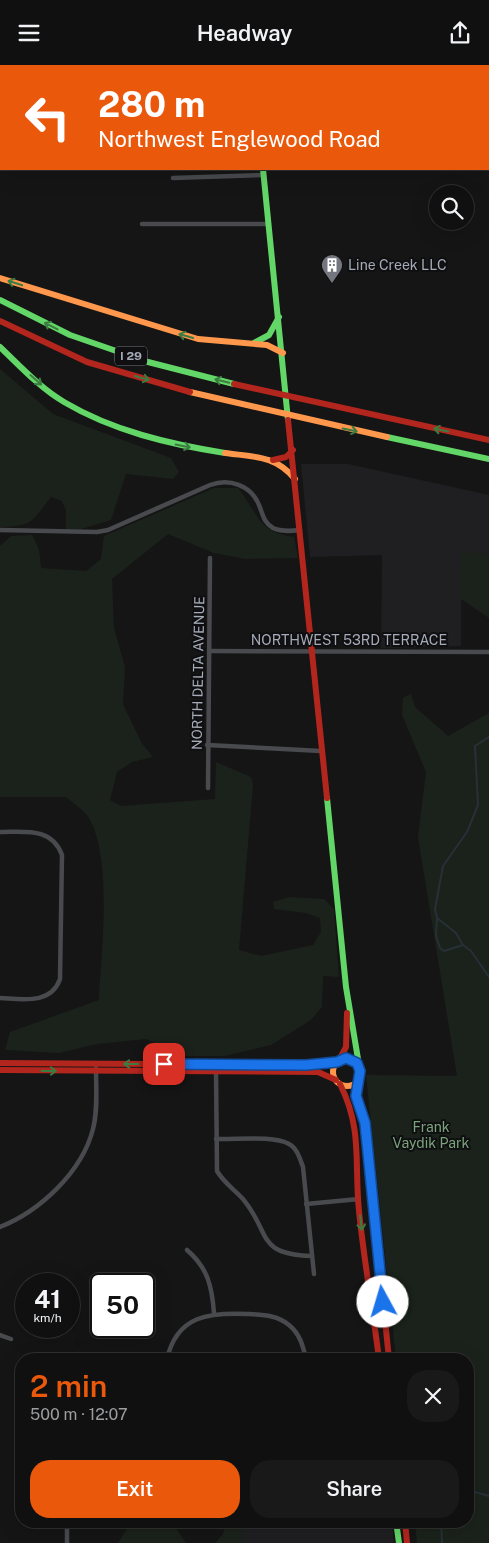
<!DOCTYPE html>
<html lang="en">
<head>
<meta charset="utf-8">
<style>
	:root { --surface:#101010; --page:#191919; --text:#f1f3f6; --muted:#9c9d9f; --line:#303030; --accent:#ea580c }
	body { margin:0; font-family:"Public Sans",sans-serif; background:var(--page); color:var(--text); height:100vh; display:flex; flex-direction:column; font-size:19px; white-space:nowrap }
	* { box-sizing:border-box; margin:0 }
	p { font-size:16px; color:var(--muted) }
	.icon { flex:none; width:28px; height:28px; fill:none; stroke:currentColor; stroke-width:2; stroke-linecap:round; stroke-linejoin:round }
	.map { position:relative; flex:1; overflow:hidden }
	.details { position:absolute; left:15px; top:1288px; width:459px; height:175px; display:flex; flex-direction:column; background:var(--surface); border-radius:20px; box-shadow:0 5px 20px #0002,0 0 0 1px var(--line) }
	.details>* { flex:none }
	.banner { position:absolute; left:0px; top:0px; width:490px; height:105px; box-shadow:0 5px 20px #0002,0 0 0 1px var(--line); background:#ea580c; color:#fff; overflow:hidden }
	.tools { position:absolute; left:429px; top:120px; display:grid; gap:10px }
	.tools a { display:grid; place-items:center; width:45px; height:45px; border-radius:50%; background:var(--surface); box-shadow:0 5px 20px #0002,0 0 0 1px var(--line); font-size:25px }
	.speed { position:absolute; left:15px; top:1208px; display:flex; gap:10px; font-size:25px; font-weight:700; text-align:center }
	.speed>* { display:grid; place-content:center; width:65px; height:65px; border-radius:50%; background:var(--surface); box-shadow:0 5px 20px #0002,0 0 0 1px var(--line); line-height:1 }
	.speed small { font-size:12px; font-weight:400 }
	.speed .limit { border:2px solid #111; border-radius:8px; background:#fff; color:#111 }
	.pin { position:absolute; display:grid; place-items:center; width:42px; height:42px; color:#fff; margin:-21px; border-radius:10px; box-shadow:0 2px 8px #0006 }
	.me { position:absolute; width:55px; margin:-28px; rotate:354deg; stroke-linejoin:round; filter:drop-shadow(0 0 4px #0008) }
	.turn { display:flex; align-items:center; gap:18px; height:105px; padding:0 15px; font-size:22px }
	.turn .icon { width:65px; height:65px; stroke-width:2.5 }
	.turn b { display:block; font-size:35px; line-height:42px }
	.round { display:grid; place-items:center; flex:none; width:52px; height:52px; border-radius:20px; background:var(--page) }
	.summary { display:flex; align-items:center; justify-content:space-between; height:85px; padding:0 15px }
	h1 { font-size:30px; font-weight:600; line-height:38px; color:var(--accent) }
	.action { display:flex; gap:10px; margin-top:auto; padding:10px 15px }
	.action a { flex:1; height:58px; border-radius:20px; background:var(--accent); color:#fff; font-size:20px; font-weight:600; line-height:58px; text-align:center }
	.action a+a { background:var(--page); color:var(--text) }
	header { display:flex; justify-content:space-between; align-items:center; height:65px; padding:0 15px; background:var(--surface); font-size:22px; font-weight:600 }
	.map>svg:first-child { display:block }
</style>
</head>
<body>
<header><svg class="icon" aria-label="menu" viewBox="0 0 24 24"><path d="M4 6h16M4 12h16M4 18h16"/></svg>Headway<svg class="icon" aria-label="share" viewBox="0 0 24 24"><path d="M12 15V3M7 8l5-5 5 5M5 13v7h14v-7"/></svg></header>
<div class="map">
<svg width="489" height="1478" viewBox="0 0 489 1478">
	<rect width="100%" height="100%" fill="#151515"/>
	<g fill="#1f1f21">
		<polygon points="301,399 348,399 489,430 489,489 461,488 461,581 381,583 382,490 310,492"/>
		<polygon points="242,1456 392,1456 394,1478 242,1478"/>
	</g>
	<g fill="#1b221b">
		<path d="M0,304l53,45 118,44 8,14 -6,7 -47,-5 -15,46 -30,9h-15v-19l-4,-9 -11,-4c-20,25 -17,29 -51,30z"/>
		<path d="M214,423h24c21,26 19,44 56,49l4,21 -53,1 -31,-6 -46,-19 -56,45 2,49 11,39 -2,37 18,38 12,15 -21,5 -15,10 -7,28 11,6 94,-7 1,-37 35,15 2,8 -14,165 22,6 52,-11 8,-13 -1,-14 -14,-5 -32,-4 -1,-7 16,-5 35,2 10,10 5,68 -16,-1 -1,31 -11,13 -40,25 -46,11h-40l-39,-17 -49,5 -38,9 -54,-3 5,-18 89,-32c2,-48 14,-140 -10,-182 -5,-8 -16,-15 -23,-21h-66v-251l11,-10 21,-1 7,14 2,19 45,3 15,-12 3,-23z"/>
		<polygon points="461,487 489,489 489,553 460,533"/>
		<polygon points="411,629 415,642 448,671 489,648 489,1478 417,1478 415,1456 468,1456 468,1294 396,1294 366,1010 457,1011 418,772 426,707 402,650 403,633"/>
		<polygon points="132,1456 171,1456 186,1478 118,1478"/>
		<polygon points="227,1456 243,1456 243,1478 215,1478 223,1469"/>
	</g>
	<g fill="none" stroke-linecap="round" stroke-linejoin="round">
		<g stroke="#273037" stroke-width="2">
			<polyline points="444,0 445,1"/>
			<polyline points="489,672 475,681 478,740 467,767 443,801 435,844 437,853 456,868 463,880 471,886 489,912"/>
			<polyline points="437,853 436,871 440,883 444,886 463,880"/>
			<polyline points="468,1425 489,1431"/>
			<polyline points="441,1456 442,1478"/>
		</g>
		<g stroke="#484a4e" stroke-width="4.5">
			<polyline points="60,0 60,1"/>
			<polyline points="0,23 1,23"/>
			<polyline points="173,113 264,110"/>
			<polyline points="142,159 269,159"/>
			<path d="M0,465l97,2 11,-2 102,-45c19,-7 41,0 49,20 4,9 4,17 14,23 8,4 18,3 27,2"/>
			<polyline points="209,586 489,587"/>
			<polyline points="207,680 321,686"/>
			<polyline points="208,723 210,493"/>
			<path d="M0,767c25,0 52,-5 62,23l-2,124c-9,26 -38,20 -60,19"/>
			<path d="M216,1005l1,101c7,12 17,18 26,28 29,35 12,55 69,57"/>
			<path d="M216,1074c19,1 57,-4 73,5 8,4 11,15 14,23l11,107"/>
			<polyline points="306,1139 359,1134"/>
			<path d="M0,1162c40,-16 82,-55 93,-98 5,-19 3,-41 3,-61"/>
			<path d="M187,1185c21,18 25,37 27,63"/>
			<polyline points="0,1270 11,1274"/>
			<path d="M167,1294c10,-44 43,-47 82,-45 14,1 28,1 40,11 11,9 14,21 17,34"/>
			<polyline points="67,1456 67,1478"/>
		</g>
		<g stroke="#63d668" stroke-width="6">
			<polyline points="263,104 288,355"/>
			<polyline points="0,235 70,270 148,297 234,319"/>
			<polyline points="254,278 269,270 279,252"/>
			<path d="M0,282c20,19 40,41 64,55 49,29 105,42 161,51"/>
			<polyline points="387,372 489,394"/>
			<polyline points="327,733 346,922 359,1000"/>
			<polyline points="396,1456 399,1478"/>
		</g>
		<g stroke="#ff974d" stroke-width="6">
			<polyline points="0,213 198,274 267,280 283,288"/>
			<polyline points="190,327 387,372"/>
			<path d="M225,388c29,4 50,2 70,26"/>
			<circle cx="347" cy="1007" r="14"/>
		</g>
		<g stroke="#b3261e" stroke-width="6">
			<polyline points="251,0 251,1"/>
			<polyline points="0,256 87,297 190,327"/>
			<polyline points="234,319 489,375"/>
			<polyline points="288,355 327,733"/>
			<polyline points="273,395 286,392 293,385"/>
			<polyline points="339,995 346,982 347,948"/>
			<polyline points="0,998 306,1000 337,997"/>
			<polyline points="0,1005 318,1007 336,1015"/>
			<polyline points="358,1015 356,1031 365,1058 389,1294"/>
			<path d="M340,1019c23,46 14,79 19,127 5,50 14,99 20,148"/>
			<polyline points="405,1456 407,1478"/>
		</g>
	</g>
	<defs><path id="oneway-shaft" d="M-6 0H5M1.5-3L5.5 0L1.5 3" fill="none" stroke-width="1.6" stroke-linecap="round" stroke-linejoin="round" transform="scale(1.25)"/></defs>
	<g stroke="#3d7c41">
		<use href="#oneway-shaft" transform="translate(15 218) rotate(-162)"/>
		<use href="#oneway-shaft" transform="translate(51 261) rotate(-153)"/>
		<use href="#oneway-shaft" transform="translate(186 271) rotate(-164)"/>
		<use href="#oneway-shaft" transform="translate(142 313) rotate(16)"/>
		<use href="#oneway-shaft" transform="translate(36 315) rotate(41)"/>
		<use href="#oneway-shaft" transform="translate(222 316) rotate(-166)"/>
		<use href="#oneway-shaft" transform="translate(350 365) rotate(12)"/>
		<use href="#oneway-shaft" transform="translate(441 365) rotate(-168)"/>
		<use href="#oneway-shaft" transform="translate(183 381) rotate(11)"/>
		<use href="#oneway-shaft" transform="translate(131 999) rotate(-180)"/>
		<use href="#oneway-shaft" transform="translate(49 1006)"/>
		<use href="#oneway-shaft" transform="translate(361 1158) rotate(83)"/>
	</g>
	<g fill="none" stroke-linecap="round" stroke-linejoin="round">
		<g stroke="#114b97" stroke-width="12">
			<polyline id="route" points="164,999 306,1000 337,997 346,993 357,998 360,1006 356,1031 365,1058 383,1237"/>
		</g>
		<use href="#route" stroke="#1a73e8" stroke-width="9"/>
	</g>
	<defs>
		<g id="building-pin" transform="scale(1.125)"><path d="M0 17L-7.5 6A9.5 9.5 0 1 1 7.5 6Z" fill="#73767e" stroke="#0f0f11"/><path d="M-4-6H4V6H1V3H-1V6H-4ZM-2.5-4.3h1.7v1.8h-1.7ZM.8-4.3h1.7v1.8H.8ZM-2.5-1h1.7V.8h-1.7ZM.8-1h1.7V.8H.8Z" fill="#fff"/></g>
	</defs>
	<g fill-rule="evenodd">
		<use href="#building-pin" x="332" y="200"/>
	</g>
	<g text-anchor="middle" stroke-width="4" stroke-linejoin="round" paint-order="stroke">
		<rect fill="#0f0f11" stroke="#787c85" stroke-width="1" x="115" y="281.5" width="32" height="19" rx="4"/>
		<g font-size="12" font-weight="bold" fill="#a5abb7">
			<text x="131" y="295">I 29</text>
		</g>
		<g font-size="14" fill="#a5abb7" stroke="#0f0f11" text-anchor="start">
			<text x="348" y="205">Line Creek LLC</text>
		</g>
		<g font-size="14" fill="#a5abb7" stroke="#0f0f11">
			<text x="349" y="580">NORTHWEST 53RD TERRACE</text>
			<text transform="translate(198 608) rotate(-89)" y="5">NORTH DELTA AVENUE</text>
		</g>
		<g font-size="14" fill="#7aa37c" stroke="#0f0f11">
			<text x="431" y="1067">Frank<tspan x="431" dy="16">Vaydik Park</tspan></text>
		</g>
	</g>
</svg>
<div class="tools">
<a><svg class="icon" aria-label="search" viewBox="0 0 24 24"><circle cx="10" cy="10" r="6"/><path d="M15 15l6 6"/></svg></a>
</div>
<div class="speed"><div>41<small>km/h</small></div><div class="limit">50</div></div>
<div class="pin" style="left:164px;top:999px;background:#d93025"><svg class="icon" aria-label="arrive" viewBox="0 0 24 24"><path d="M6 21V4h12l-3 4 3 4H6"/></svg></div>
<svg class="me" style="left:383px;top:1237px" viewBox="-20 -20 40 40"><circle r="19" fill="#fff"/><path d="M0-13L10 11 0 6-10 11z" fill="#1a73e8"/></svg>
<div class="banner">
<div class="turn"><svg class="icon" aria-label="left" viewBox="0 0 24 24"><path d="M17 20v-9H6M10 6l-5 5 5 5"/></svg><div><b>280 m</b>Northwest Englewood Road</div></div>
</div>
<section class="details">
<div class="summary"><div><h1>2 min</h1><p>500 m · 12:07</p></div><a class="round"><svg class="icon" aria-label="close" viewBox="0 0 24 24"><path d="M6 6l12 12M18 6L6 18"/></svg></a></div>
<div class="action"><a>Exit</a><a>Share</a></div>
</section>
</div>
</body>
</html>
